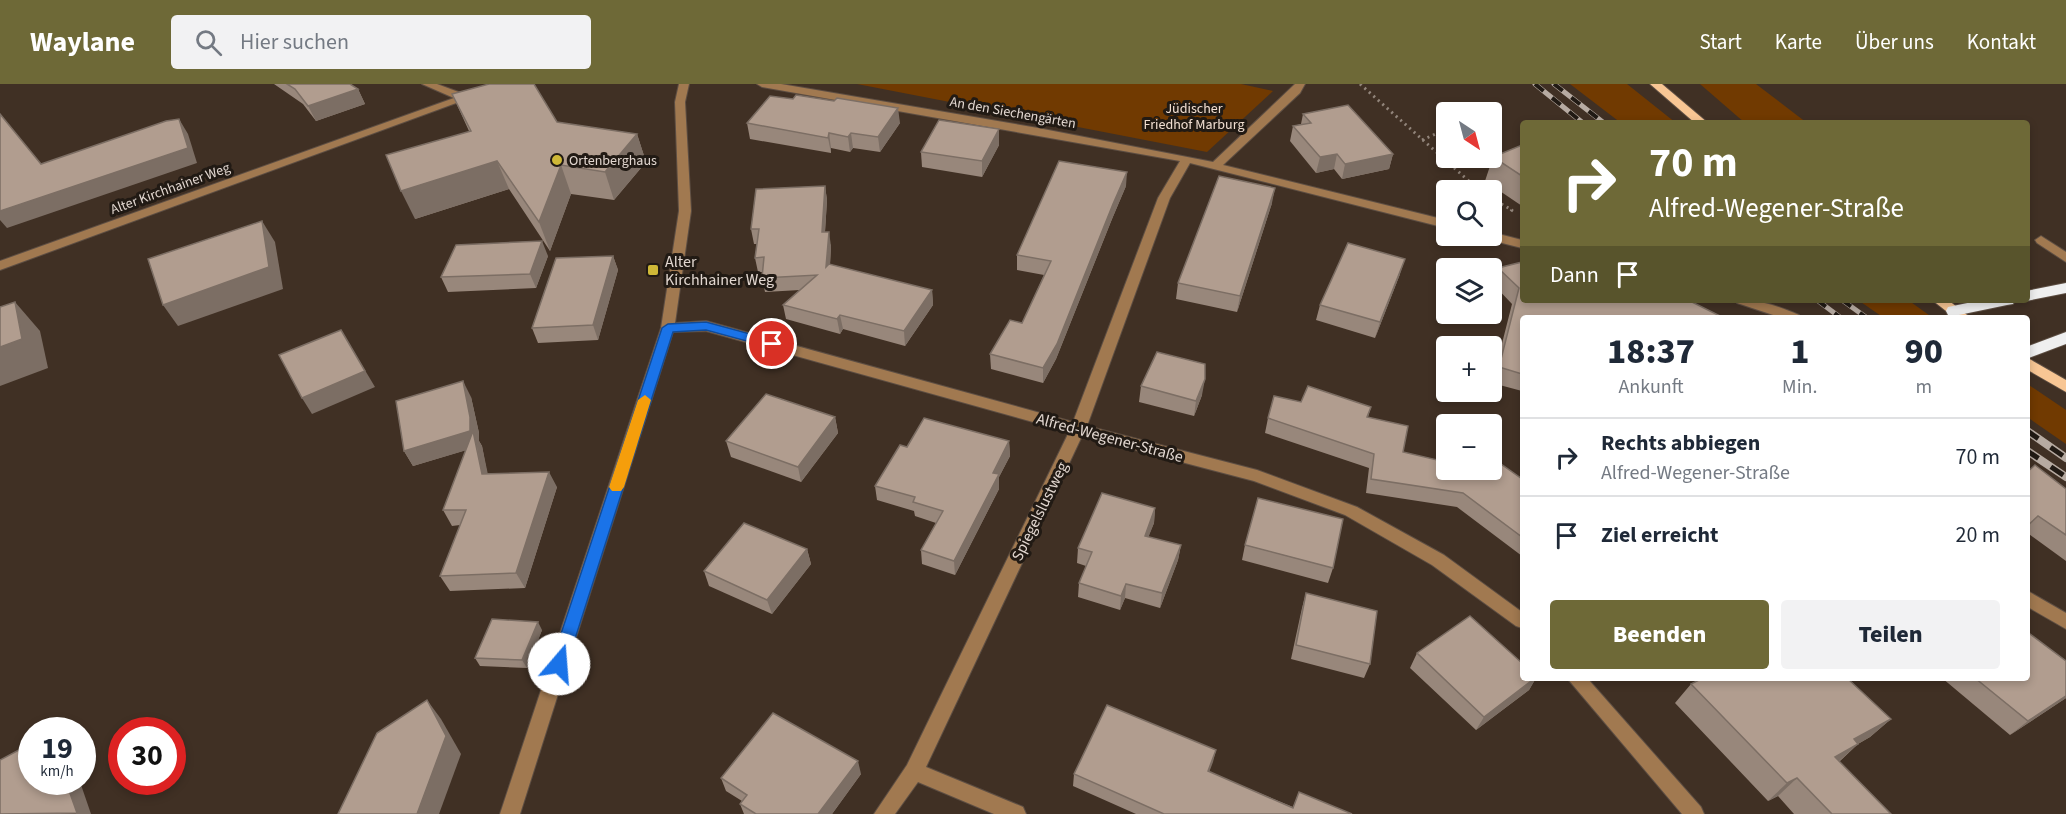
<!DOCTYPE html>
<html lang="de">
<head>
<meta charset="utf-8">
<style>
	:root { --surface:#fff; --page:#f2f2f3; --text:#1f2937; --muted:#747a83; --line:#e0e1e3; --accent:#6e6937 }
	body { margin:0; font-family:"Source Sans 3",sans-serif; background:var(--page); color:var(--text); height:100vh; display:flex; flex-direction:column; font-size:22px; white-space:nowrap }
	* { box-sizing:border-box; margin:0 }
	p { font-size:20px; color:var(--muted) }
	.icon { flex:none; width:33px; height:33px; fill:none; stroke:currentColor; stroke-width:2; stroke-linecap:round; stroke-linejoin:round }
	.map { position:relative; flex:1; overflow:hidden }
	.sheet { position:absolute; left:1520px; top:231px; width:510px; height:366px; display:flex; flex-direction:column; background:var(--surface); border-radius:6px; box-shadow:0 3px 9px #0003 }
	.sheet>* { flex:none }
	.top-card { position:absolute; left:1520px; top:36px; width:510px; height:183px; border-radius:6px; box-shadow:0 3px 9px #0003; background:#6e6937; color:#fff; overflow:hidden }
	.needle { width:39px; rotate:144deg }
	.fabs { position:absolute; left:1436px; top:18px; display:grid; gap:12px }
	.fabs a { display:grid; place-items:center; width:66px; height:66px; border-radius:6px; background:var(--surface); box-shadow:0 3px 9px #0003; font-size:30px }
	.speed { position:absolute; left:18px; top:633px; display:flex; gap:12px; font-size:30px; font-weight:700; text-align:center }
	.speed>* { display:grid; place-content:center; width:78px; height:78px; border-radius:50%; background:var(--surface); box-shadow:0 3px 9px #0003; line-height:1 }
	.speed small { font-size:15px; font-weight:400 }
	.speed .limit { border:9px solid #d22; background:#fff; color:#111 }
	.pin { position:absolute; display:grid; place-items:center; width:51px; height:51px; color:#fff; margin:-26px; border:3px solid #fff; border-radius:50%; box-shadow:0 2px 6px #0007 }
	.me { position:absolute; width:66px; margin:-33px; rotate:18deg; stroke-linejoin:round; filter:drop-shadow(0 0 4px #0008) }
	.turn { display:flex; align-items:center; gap:21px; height:126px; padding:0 30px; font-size:27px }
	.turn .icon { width:78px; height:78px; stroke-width:2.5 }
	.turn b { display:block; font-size:42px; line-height:51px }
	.then { display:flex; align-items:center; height:57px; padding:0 30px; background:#0003; gap:12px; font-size:22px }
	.eta { display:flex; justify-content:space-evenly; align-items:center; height:102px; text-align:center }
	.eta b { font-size:36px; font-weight:800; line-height:42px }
	.cta { display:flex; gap:12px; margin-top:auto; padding:12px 30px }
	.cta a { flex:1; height:69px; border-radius:6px; background:var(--accent); color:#fff; font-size:24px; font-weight:800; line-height:69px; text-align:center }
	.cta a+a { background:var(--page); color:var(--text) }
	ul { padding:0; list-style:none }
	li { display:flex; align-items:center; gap:18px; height:78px; padding:0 30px; border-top:2px solid var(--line) }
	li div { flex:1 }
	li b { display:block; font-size:22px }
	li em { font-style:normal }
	header { display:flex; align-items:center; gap:36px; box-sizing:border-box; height:84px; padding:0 30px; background:var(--accent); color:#fff }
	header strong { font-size:28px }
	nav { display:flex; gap:33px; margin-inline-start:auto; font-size:21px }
	.search { width:420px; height:54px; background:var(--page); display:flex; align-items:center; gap:15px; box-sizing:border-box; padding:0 21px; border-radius:6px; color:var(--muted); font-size:22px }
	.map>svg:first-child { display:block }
</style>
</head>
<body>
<header>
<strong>Waylane</strong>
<div class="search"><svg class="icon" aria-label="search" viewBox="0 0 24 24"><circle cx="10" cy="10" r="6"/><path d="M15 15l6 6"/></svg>Hier suchen</div>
<nav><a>Start</a><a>Karte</a><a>Über uns</a><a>Kontakt</a></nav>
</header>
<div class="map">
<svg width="2066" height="730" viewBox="0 0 2066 730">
	<rect width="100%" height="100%" fill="#403024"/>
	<g fill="#713a01">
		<polygon points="857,0 1241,0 1273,7 1207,68"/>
		<polygon points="1570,0 1627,0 1676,39 1621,39"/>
		<polygon points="1700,0 1756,0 1807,39 1745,39"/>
		<polygon points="1858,216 1908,216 1933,234 1884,234"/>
		<polygon points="2026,299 2066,326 2066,360 2027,333"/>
	</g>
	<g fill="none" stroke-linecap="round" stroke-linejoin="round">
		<g stroke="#5d4e43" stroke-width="2">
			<g id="minor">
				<polygon points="422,0 437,0 464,10 473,8 478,11 0,186 0,177 454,14"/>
				<polygon points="679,0 689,0 685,18 691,127 675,239 706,237 1073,338 1158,114 1180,77 762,3 757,0 781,0 1038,44 1213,78 1295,0 1305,0 1300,9 1223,81 1446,136 1446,144 1190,79 1170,114 1087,342 1257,386 1357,423 1444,471 1522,528 1522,544 1516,542 1432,481 1345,431 1254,397 1082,352 926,683 1023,723 1026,730 994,730 918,698 895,730 874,730 907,681 1069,348 706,247 673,248 520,730 500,730 661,244 679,127 675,18"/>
				<polygon points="1491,148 1522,156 1522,164 1486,155 1484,152 1491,152"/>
				<polygon points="2041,152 2066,168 2066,178 2037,159 2035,156"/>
				<path d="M1735,216c26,0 40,5 64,15l2,3h-19l-45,-15z"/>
				<polygon points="2026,506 2066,529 2066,545 2026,522"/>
				<polygon points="1567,594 1587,594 1701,723 1704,730 1682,730"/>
			</g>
		</g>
		<g stroke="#5d4e43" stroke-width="2">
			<g id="major">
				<polygon points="1650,0 1662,0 1708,39 1695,39"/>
				<polygon points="1932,216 1948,216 1971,234 1955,234"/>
				<polygon points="2026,273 2066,296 2066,308 2026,285"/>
			</g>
		</g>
		<g stroke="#5d4e43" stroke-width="2">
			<g id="highway">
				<polygon points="2066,199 2066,209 2026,217 2022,216 2026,216 2026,207"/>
				<polygon points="1982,216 2015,216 2013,220 2007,221 1954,232 1948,231 1946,227 1948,223"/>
				<polygon points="2066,248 2066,260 2026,275 2026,263"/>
			</g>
		</g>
		<g stroke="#92857b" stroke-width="3" stroke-dasharray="2 4" stroke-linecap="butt">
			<polyline points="1360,0 1479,106"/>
			<polyline points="1422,56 1440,48"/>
			<polyline points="1491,114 1512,126 1509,130"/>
		</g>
		<use href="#minor" fill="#a17950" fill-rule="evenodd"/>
		<use href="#major" fill="#f8c694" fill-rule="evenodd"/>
		<use href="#highway" fill="#efefef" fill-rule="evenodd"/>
		<g stroke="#b7aba2" stroke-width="5">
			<g id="rail-far1">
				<polyline points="1535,0 1583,39"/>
				<polyline points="1554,0 1604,39"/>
				<polyline points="1817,216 1841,234"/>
				<polyline points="1842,216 1867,234"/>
			</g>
		</g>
		<g stroke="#b7aba2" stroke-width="8">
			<g id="rail">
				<polyline points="2026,346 2066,374"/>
				<polyline points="2026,366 2066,393"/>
			</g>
		</g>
		<use href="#rail-far1" stroke="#211a14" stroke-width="4" stroke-dasharray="11" stroke-linecap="butt"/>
		<use href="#rail" stroke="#211a14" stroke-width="5" stroke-dasharray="15" stroke-linecap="butt"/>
	</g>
	<g fill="#98877b">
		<polygon points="274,0 350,0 358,5 365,20 316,37 303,20"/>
		<polygon points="452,10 557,38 637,50 646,78 614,116 571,110 550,167 509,105 415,135 469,47"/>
		<polygon points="1303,30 1393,70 1389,85 1342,95 1334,85 1316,89 1290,57 1293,42 1301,40"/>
		<polygon points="747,39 900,39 880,68 853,64 850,68 831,64 831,69 750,55"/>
		<polygon points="999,45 999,61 982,93 922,83 921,68"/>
		<polygon points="1522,61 1522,122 1485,97 1493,73"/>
		<polygon points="825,102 827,116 825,148 831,162 830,181 932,206 933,221 905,262 843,245 840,250 786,235 783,221 800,206 765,208 762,194 762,188 758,188 755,174 757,160 754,160 751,145"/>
		<polygon points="1126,102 1112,135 1056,275 1043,299 991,285 990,270 1022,239 1044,191 1017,186 1017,171"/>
		<polygon points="1272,119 1237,228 1176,215 1178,199"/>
		<polygon points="548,172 536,204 448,208 441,193"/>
		<polygon points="613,172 618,186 598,256 538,259 532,244"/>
		<polygon points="1522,178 1522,307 1492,299 1512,220 1492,199 1498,184"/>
		<polygon points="1400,190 1375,254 1316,236 1320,221"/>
		<polygon points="1141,302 1202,311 1194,332 1139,318"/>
		<polygon points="471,313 479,349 479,357 482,362 487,389 557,403 525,504 450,507 440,492 460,441 452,442 443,426 466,366 413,382 404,367"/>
		<polygon points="1301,318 1371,323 1368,333 1403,368 1446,378 1522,395 1522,472 1457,423 1366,409 1369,384 1265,349 1268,334"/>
		<polygon points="835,333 838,349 801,398 731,373 726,357"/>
		<polygon points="1009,357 1010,372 999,393 999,405 955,491 922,480 921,466 936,439 915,432 914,427 877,416 875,402 907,363"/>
		<polygon points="2026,389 2066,405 2066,477 2026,448"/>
		<polygon points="1155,424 1154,439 1148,453 1181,461 1178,476 1160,524 1125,514 1120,526 1078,513 1079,499 1086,482 1077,479 1078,464"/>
		<polygon points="1245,461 1333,484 1328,499 1242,476"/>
		<polygon points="807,465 811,480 772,530 709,502 704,487"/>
		<polygon points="1306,509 1370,580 1364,594 1291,575 1302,524"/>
		<polygon points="542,546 527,584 480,582 475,574"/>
		<polygon points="1417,569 1522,594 1536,594 1529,606 1476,646 1410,584"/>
		<polygon points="1942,594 2026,594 2066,614 2010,651"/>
		<polygon points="1691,600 1891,635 1870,653 1858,660 1839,678 1891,730 1794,730 1778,712 1768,717 1675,619"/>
		<polygon points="1216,666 1209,688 1293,723 1299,708 1352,730 1136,730 1073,702 1074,690"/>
		<polygon points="861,690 832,730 744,730 740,720 742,717 726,707 721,694"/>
	</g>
	<g fill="#7c6e64">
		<polygon points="358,5 365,20 316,37 308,22"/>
		<polygon points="898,24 900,39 880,68 878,53"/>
		<polygon points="179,35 188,50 197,79 7,144 0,136 0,127"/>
		<polygon points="999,45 999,61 982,93 982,77"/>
		<polygon points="829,49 831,64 831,69 828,54"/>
		<polygon points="851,49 853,64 850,68 848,53"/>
		<polygon points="637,50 646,78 614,116 605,88"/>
		<polygon points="1337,70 1334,85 1316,89 1320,73"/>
		<polygon points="1393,70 1389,85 1342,95 1345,80"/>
		<polygon points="497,77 509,105 415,135 401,107"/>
		<polygon points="561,81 571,110 550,167 539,138"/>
		<polygon points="1127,88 1126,102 1112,135 1056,275 1043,299 1043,284"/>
		<polygon points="825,102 827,116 824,163 822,148"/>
		<polygon points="1275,104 1272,119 1237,228 1240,212"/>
		<polygon points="262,137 275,158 283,205 178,242 163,221"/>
		<polygon points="829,148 831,162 829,197 826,183"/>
		<polygon points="542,157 548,172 536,204 530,190"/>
		<polygon points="613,172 618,186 598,256 593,241"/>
		<polygon points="1405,175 1400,190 1375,254 1380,238"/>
		<polygon points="932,206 933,221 905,262 904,247"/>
		<polygon points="15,218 40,247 48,284 0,302 0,263"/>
		<polygon points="840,231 843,245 840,250 837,235"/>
		<polygon points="341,246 375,303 312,330 302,314"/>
		<polygon points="1205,295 1202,311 1194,332 1196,317"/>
		<polygon points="463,297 471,313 479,349 479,357 482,362 491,405 482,390 477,363 413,382 404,367"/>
		<polygon points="835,333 838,349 801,398 798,383"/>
		<polygon points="1009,357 1010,372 999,393 999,405 955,491 954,477 993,389"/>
		<polygon points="549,388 557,403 525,504 516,489"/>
		<polygon points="1155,424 1154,439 1143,467 1145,452"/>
		<polygon points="1181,461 1178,476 1160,524 1162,509"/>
		<polygon points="807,465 811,480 772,530 767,516"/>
		<polygon points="1126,500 1125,514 1120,526 1121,512"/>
		<polygon points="538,538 542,546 527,584 522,576"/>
		<polygon points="1535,594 1536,594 1529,606 1476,646 1484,633"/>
		<polygon points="2066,612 2066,614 2010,651 2028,637"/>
		<polygon points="427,616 441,635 461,670 439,730 417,730"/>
		<polygon points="1891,635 1870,653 1833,674 1854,655"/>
		<polygon points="1858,660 1838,678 1835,673"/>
		<polygon points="1216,666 1213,678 1205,699 1208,687"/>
		<polygon points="858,677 861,690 832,730 818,730"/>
		<polygon points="1797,694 1778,712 1768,717 1787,699"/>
		<polygon points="66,698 80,698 91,730 76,730"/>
	</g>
	<g fill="#b19d8f" stroke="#7c6e64" stroke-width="1.5">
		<polygon points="287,0 350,0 358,5 308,22 295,5"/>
		<polygon points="489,0 534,0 557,38 637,50 605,88 561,81 539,138 497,77 401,107 386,71 471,47 452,10"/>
		<polygon points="796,11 834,17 837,14 898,24 878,53 851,49 848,53 829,49 828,54 747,39 770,12 793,15"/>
		<polygon points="1348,21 1393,70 1345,80 1337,70 1320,73 1293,42 1311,39 1303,30"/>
		<polygon points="0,30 41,80 166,37 179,35 188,64 0,127"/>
		<polygon points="939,36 999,45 982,77 921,68"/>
		<polygon points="1522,61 1522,92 1493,73"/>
		<polygon points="1059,77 1127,88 1113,120 1057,260 1043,284 990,270 1010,236 1022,239 1051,177 1017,171"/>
		<polygon points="1219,92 1275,104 1240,212 1178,199"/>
		<polygon points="825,102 822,148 829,148 826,183 829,180 932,206 904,247 840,231 837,235 783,221 817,191 762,194 764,173 755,174 759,145 751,145 756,105"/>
		<polygon points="262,137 269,183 163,221 148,175"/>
		<polygon points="542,157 530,190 441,193 456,161"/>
		<polygon points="1348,159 1405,175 1380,238 1320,221"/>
		<polygon points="613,172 593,241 532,244 556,174"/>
		<polygon points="1522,178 1522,216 1688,216 1724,234 1522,234 1522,290 1499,283 1519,204 1498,184"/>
		<polygon points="15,218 22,255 0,263 0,223"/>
		<polygon points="341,246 365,287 302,314 279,271"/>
		<polygon points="1157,268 1205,280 1205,295 1196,317 1141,302"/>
		<polygon points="463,297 470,333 470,347 404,367 396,317"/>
		<polygon points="1308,302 1371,323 1367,333 1408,342 1403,368 1446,378 1446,386 1491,386 1491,373 1522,395 1522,453 1463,409 1371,395 1374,370 1268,334 1274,312 1301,318"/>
		<polygon points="766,310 835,333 798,383 726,357"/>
		<polygon points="924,334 1009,357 993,389 999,390 954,477 921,466 943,427 913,418 915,413 875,402 900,361 907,363"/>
		<polygon points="473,347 482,390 549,388 516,489 440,492 466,426 443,426"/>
		<polygon points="2035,381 2066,405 2066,451 2038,432 2026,443 2026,389"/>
		<polygon points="1102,409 1155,424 1145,452 1181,461 1162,509 1126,500 1121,512 1079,499 1092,468 1078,464"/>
		<polygon points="1258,414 1343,435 1333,484 1245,461"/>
		<polygon points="744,439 807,465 767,516 704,487"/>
		<polygon points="1306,509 1377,527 1370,580 1296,561"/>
		<polygon points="1470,532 1522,579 1522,594 1535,594 1484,633 1417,569"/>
		<polygon points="492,535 538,538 522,576 475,574"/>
		<polygon points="2026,547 2066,577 2066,612 2028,637 1975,594 2026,594"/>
		<polygon points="1703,594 1847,594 1891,635 1854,655 1858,660 1835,673 1891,730 1832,730 1797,694 1787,699 1691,600"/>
		<polygon points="427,616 446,652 417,730 338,730 377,649"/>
		<polygon points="1107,621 1216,666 1208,687 1293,724 1299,708 1352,730 1164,730 1074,690"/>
		<polygon points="773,629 858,677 818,730 756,730 740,720 747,711 721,694"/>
		<polygon points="32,659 32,698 66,698 77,729 0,730 0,676"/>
	</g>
	<polygon fill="#1a73e8" stroke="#114b97" stroke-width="1.5" points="706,238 776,257 778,260 772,264 706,246 673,248 567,580 565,585 559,587 554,585 551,580 662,244 668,240"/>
	<polygon fill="#f59e0b" points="645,311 651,316 624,403 621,407 612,407 609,403 638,316"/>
	<g fill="#cfb837" stroke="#211a14" stroke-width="2">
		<circle cx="557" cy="76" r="6"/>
		<rect x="647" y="180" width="12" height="12" rx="3"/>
	</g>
	<g text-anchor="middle" stroke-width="6" stroke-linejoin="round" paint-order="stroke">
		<g font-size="14" fill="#f2dfd2" stroke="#211a14">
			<text x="1194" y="29">Jüdischer<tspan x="1194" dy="16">Friedhof Marburg</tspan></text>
		</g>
		<g font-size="14" fill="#e2d7d0" stroke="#211a14">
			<text transform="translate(1013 28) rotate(10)" y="5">An den Siechengärten</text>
			<text transform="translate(170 104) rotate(-20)" y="5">Alter Kirchhainer Weg</text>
		</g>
		<g font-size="14" fill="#e2d7d0" stroke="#211a14" text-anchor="start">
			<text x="569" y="81">Ortenberghaus</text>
		</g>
		<g font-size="16" fill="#e2d7d0" stroke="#211a14" text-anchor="start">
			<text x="665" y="183">Alter<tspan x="665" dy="18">Kirchhainer Weg</tspan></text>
		</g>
		<g font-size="16" fill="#e2d7d0" stroke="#211a14">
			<text transform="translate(1110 353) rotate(15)" y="6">Alfred-Wegener-Straße</text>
			<text transform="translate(1039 427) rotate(-64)" y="6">Spiegelslustweg</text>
		</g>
	</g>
</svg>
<div class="fabs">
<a><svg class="needle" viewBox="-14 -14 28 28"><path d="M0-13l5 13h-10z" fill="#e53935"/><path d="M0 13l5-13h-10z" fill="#747a83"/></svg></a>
<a><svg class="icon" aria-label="search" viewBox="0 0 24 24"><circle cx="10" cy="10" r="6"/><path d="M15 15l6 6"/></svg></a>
<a><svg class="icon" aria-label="layers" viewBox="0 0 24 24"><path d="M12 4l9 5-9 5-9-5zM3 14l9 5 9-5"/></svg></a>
<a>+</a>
<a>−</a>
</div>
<div class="speed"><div>19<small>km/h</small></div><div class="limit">30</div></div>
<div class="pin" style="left:772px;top:260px;background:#d93025"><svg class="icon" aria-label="arrive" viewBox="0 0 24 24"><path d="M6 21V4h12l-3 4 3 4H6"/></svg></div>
<svg class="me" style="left:559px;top:580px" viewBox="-20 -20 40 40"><circle r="19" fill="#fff"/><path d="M0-13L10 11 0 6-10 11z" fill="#1a73e8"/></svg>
<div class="top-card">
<div class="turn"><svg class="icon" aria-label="right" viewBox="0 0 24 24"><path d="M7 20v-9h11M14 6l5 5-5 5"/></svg><div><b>70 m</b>Alfred-Wegener-Straße</div></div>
<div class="then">Dann<svg class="icon" aria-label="arrive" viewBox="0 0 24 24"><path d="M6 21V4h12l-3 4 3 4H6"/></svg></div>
</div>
<section class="sheet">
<div class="eta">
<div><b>18:37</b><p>Ankunft</p></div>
<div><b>1</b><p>Min.</p></div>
<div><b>90</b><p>m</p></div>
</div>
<ul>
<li><svg class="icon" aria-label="right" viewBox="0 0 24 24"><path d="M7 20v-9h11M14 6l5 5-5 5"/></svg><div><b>Rechts abbiegen</b><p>Alfred-Wegener-Straße</p></div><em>70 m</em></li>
<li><svg class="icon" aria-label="arrive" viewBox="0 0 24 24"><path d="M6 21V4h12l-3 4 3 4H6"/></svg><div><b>Ziel erreicht</b></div><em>20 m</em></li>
</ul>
<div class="cta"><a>Beenden</a><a>Teilen</a></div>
</section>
</div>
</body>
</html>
